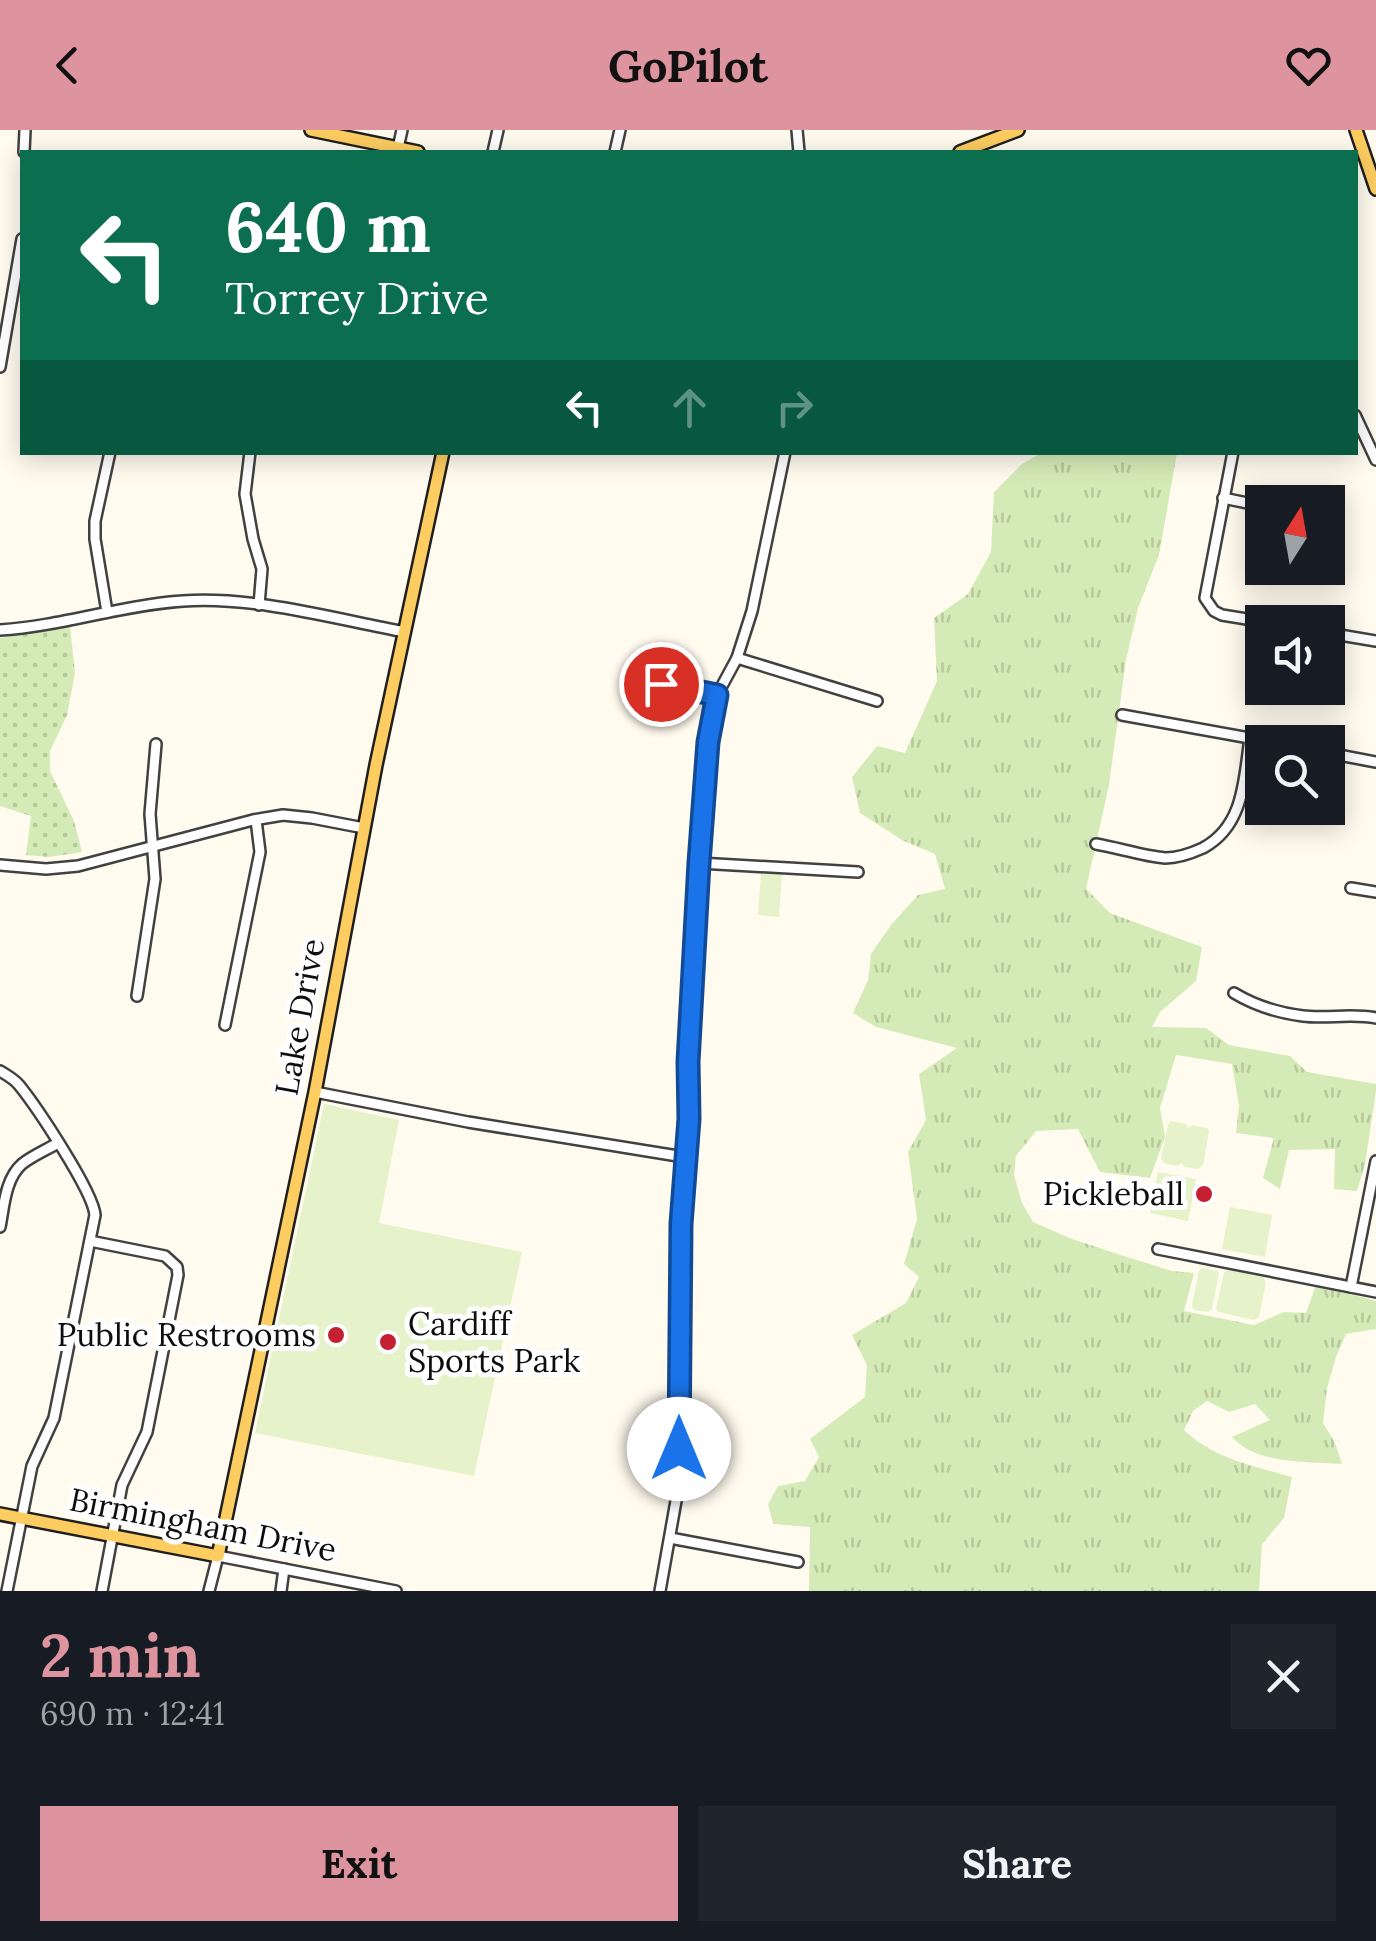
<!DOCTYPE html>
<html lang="en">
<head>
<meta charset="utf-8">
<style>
	:root { --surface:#171b24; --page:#20242c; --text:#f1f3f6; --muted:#9ea1a6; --accent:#dd949e }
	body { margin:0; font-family:Lora,serif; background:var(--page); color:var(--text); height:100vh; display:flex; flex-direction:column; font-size:38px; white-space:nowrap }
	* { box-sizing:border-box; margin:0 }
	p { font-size:32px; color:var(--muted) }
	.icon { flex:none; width:55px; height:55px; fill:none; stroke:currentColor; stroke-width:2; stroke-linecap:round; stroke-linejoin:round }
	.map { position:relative; height:1461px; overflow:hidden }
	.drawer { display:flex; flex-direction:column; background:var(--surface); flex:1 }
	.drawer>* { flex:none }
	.top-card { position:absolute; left:20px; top:20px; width:1338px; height:305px; border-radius:0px; box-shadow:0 5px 25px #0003; background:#0b6e4f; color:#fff; overflow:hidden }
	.needle { width:65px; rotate:11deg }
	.controls { position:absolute; left:1245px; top:355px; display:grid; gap:20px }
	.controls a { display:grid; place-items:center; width:100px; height:100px; border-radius:0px; background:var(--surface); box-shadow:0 5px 25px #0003; font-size:50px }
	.pin { position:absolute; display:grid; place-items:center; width:85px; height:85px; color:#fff; margin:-42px; border:5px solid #fff; border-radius:50%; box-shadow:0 2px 10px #0007 }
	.me { position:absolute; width:110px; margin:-55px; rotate:0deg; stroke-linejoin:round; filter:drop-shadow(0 0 8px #0008) }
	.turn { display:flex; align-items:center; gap:35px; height:210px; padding:0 40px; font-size:45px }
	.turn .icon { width:130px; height:130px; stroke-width:2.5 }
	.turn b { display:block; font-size:70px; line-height:85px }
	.lanes { display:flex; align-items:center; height:95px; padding:0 40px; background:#0003; justify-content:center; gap:50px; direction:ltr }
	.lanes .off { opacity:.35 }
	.round { display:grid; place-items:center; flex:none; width:105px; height:105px; border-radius:0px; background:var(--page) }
	.head { display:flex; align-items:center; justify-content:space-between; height:170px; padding:0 40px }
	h1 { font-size:60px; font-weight:700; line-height:75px; color:var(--accent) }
	.cta { display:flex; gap:20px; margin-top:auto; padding:20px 40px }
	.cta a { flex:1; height:115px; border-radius:0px; background:var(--accent); color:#111; font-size:40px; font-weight:700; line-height:115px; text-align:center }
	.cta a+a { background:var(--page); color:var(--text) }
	header { display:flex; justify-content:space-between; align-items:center; height:130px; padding:0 40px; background:var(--accent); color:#111; font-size:45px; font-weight:700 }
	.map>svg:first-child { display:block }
</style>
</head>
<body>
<header><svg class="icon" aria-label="back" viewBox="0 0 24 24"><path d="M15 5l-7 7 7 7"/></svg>GoPilot<svg class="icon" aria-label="heart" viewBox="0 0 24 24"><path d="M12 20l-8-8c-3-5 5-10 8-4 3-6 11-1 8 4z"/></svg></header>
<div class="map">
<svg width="1376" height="1461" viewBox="0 0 1376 1461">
	<defs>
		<pattern id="grass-tufts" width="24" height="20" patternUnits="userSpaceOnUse" patternTransform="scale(2.5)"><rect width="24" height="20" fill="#d5ebb7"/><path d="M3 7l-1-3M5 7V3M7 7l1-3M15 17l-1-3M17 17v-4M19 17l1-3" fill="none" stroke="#b6c89c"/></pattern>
		<pattern id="park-dots" width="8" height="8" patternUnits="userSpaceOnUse" patternTransform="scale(2.5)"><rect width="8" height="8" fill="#d5ebb7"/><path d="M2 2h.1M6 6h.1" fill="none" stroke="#b6c89c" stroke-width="1.8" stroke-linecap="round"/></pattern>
	</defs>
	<rect width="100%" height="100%" fill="#fffbef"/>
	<path fill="url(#grass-tufts)" d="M1041,323h136l-18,102 -21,53 -12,52 -17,125 -23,104 24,24 92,34 -6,34 -36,31 -8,15 54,1 23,17 61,11 17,16 69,12v7l-11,73 -8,27 -23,-2 1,-40 -46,1 -9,39 -17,-11 11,-40 -38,-5 3,-28 -7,-41 -56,-9 -16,53 5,29 -15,41 -50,-6 -22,-43 -42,2 -20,25 -2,19 8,28 11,19 39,17 55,18 45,14 22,2 -10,38 70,14 30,-13 22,1 10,-28 60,16v28l-30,5 -10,23 -9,31 -4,35 12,20 7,21c-35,-3 -85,1 -110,-27l38,-17 -15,-16 -26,8 -22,-11 -14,10 -9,19c30,29 70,36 108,47l-8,41 -22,26 -3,47h-450l1,-64 -37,-3 -5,-20 10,-18 27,-5 14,-24 -9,-18 55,-42 2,-32 -15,-30 54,-32 13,-26 -15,-13 13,-45 -9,-67 18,-32 -7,-46 38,-26 -81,-21 -23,-14 15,-33 3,-26 20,-29 27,-30 27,-6 -10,-35 -33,-14 -42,-27 -8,-36 25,-31 28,7 32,-72 -3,-63 34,-24 23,-42 3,-60 28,-28z"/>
	<polygon fill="url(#park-dots)" points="70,496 75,543 67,585 50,621 50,641 74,691 82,722 49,727 26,725 31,686 0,676 0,508"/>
	<g fill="#e6f2c9">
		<polygon points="761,743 782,744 779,787 758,785"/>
		<polygon points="324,974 399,990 379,1093 522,1122 474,1346 255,1303"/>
		<polygon points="1171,991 1186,994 1188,998 1192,995 1207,998 1209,1001 1203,1035 1198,1039 1185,1037 1182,1033 1177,1036 1164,1033 1161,1029 1168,994"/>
		<polygon points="1158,1042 1196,1049 1188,1091 1150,1083"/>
		<polygon points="1230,1077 1272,1085 1265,1127 1222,1119"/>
		<polygon points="1202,1138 1217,1141 1219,1143 1212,1179 1208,1182 1194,1180 1192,1175 1199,1140"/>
		<polygon points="1227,1140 1263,1147 1266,1152 1259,1187 1254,1190 1219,1182 1216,1179 1224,1143"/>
	</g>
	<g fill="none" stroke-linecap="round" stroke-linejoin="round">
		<g stroke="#414141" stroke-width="14">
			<g id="minor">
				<polyline points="797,0 799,22"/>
				<polyline points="398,18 402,0"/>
				<polyline points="24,22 25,0"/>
				<polyline points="493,22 498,0"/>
				<polyline points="615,22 620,0"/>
				<polyline points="0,237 22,109"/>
				<polyline points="1355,285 1376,330"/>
				<polyline points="250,322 245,364 253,409 262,439 259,475"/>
				<polyline points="1233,322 1205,468 1214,481 1222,485 1265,492"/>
				<polyline points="1223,368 1262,376"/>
				<polyline points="107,482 95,409 95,391 110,322"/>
				<path d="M0,500c62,-4 122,-25 183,-29 72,-5 152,18 222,31"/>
				<polyline points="1328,503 1376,511"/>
				<polyline points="737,528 877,571"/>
				<polyline points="640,550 717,565"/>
				<polyline points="1122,585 1272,612"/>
				<polyline points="1328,623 1376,632"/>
				<path d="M1096,714c23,4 47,12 69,14 13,0 27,-5 38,-10 41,-22 41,-68 47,-110"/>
				<polyline points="699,733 858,742"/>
				<polyline points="0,735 46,739 78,736 253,690 283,685 312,688 364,698"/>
				<polyline points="1351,758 1376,762"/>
				<path d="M1234,863c20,12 45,20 69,23 24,3 49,-3 73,2"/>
				<polyline points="137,866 155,749 150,684 156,614"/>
				<polyline points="225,895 260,722 256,690"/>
				<path d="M0,941c7,4 14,8 19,14 17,21 74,106 76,130l-41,203 -22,48 -25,125"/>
				<polyline points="315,962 468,992 684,1027"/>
				<path d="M0,1097c4,-20 5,-48 22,-63 10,-8 24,-14 36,-21"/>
				<polyline points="90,1111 165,1126 177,1137 178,1145 147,1302 122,1355 102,1461"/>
				<polyline points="1158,1119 1376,1162"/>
				<polyline points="1351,1157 1376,1031"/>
				<polyline points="670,1408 798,1432"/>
				<polyline points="209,1461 218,1426 396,1461"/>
				<polyline points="281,1461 284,1439"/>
				<polyline points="660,1461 679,1354 681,1094 689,989 688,932 699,733 708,612 717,565 737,528 752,481 785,322"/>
			</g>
		</g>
		<g stroke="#1f1f1f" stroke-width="16">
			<g id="major">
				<polyline points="311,0 418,22"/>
				<polyline points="1356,0 1376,59"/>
				<polyline points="960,22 1018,0"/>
				<polyline points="0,1384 218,1426 315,962 376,635 443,322"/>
			</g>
		</g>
		<use href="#minor" stroke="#fff" stroke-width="9"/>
		<use href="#major" stroke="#fdcd61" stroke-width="11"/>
	</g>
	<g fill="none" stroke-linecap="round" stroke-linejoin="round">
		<g stroke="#114b97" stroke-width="25">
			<polyline id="route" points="661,554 717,565 708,612 699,733 688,932 689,989 681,1094 679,1319"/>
		</g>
		<use href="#route" stroke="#1a73e8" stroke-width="18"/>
	</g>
	<g fill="#c42032" stroke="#fff" stroke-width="4">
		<circle cx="1204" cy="1064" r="10"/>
		<circle cx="336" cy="1205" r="10"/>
		<circle cx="388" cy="1212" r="10"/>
	</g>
	<g text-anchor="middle" stroke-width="10" stroke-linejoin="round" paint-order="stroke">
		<g font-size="32" fill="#0e0e0e" stroke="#fff">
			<text transform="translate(300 887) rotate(-80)" y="11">Lake Drive</text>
			<text transform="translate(203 1395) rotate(11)" y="11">Birmingham Drive</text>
		</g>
		<g font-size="32" fill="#0e0e0e" stroke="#fff" text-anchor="end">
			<text x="1184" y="1075">Pickleball</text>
			<text x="408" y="1205" text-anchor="start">Cardiff<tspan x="408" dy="37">Sports Park</tspan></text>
			<text x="316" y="1216">Public Restrooms</text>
		</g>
	</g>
</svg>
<div class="controls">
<a><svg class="needle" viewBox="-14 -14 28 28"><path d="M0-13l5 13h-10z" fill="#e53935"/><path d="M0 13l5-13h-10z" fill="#9ea1a6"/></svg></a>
<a><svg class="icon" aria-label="sound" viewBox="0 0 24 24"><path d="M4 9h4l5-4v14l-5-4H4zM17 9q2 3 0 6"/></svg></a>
<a><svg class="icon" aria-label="search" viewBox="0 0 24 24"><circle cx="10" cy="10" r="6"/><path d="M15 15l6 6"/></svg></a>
</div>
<div class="pin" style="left:661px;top:554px;background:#d93025"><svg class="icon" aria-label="arrive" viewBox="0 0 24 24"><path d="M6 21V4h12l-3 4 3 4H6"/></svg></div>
<svg class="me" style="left:679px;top:1319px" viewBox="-20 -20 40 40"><circle r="19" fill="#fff"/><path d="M0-13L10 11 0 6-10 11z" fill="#1a73e8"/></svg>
<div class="top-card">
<div class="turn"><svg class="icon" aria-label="left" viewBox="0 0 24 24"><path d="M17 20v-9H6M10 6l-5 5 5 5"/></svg><div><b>640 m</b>Torrey Drive</div></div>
<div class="lanes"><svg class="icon" aria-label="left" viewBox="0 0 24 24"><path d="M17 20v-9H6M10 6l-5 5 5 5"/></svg><svg class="icon off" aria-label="ahead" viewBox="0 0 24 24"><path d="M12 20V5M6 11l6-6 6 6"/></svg><svg class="icon off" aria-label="right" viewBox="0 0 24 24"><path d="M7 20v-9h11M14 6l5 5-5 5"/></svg></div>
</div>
</div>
<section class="drawer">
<div class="head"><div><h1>2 min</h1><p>690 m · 12:41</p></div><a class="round"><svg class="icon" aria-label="close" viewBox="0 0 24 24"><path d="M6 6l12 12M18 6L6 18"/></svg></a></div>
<div class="cta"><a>Exit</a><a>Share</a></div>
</section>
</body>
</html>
